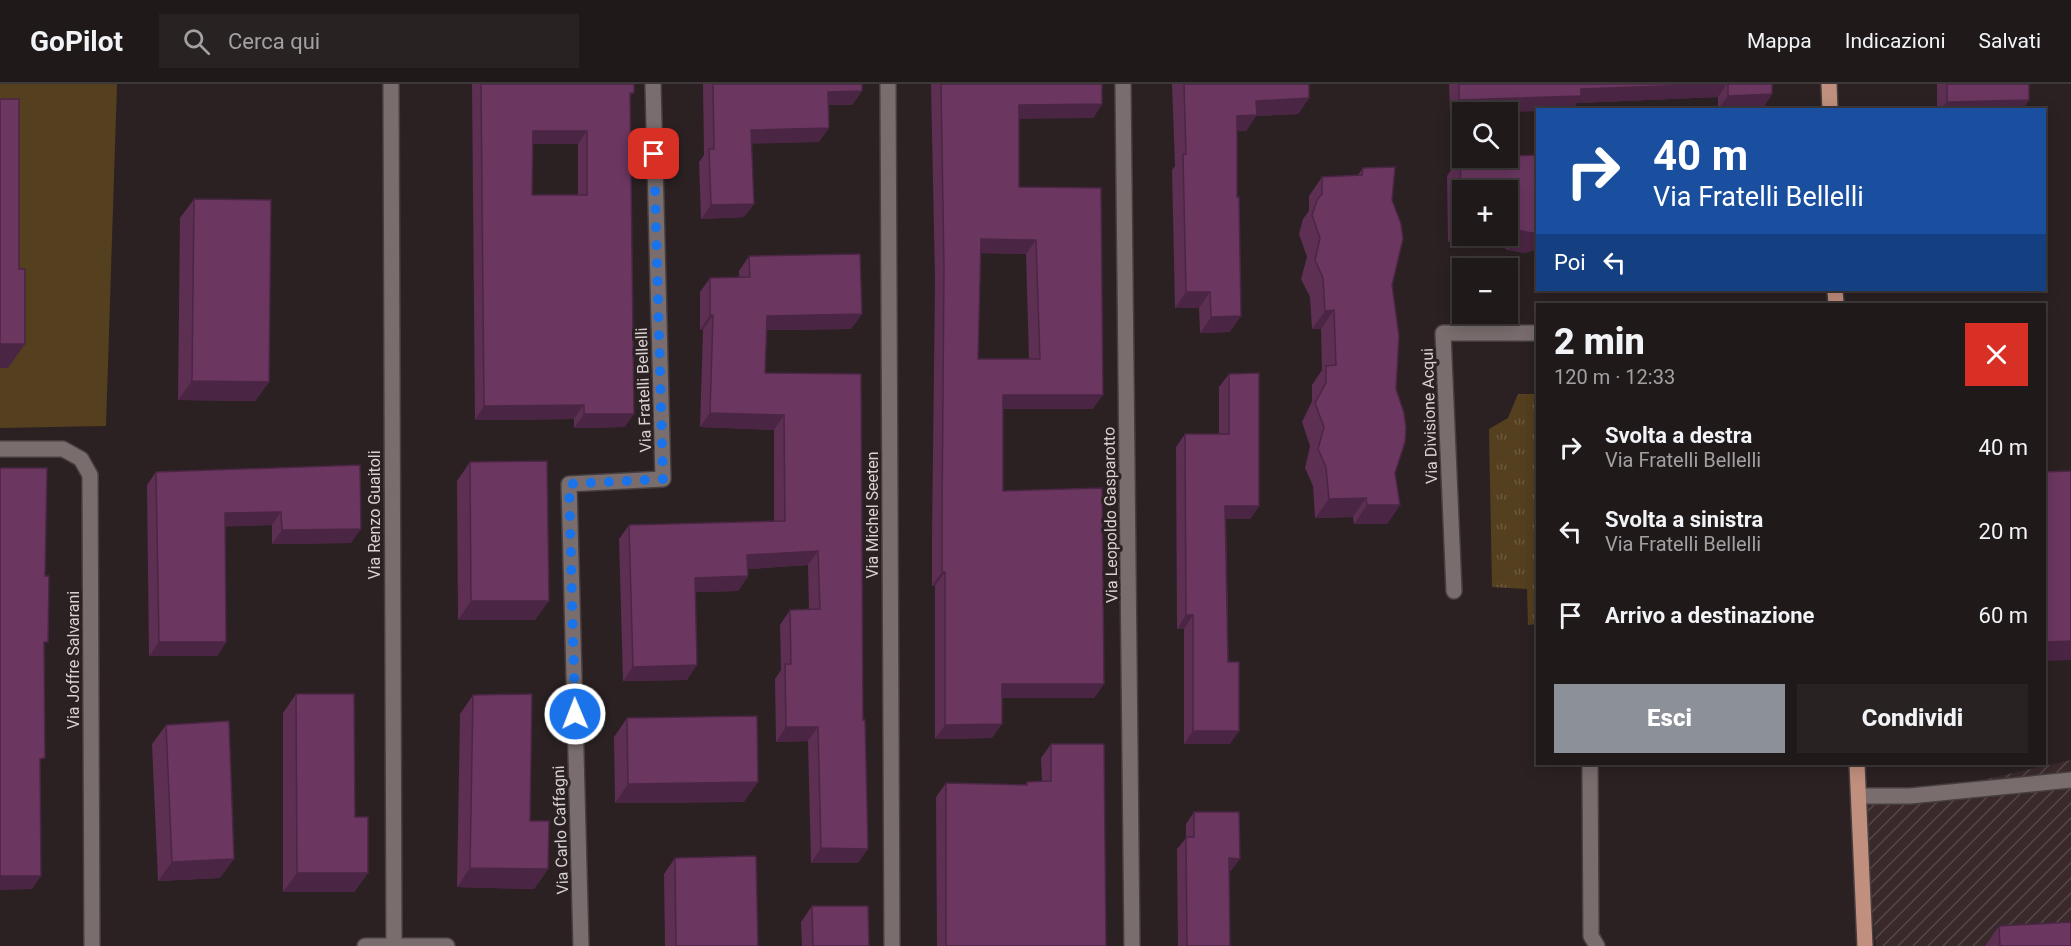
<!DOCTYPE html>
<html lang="it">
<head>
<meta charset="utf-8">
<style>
	:root { --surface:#20191a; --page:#282223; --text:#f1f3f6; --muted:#a2a0a2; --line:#3d3839; --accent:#8c9099 }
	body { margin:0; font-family:Roboto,sans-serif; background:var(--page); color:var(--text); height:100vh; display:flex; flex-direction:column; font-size:22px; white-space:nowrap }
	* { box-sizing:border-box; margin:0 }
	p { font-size:20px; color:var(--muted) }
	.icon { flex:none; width:33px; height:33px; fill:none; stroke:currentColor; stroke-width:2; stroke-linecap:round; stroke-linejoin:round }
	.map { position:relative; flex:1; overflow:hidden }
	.details { position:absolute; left:1536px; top:219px; width:510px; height:462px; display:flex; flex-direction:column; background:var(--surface); border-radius:0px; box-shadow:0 3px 15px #0003,0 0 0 2px var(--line) }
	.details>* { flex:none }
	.top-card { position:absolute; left:1536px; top:24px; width:510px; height:183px; border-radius:0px; box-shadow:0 3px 15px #0003,0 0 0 2px var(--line); background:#1a4fa0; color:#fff; overflow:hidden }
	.tools { position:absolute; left:1452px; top:18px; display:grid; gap:12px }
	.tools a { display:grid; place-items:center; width:66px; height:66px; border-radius:0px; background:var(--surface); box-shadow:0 3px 15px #0003,0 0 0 2px var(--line); font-size:30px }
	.pin { position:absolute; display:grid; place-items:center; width:51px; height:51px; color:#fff; margin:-26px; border-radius:12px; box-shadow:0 3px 9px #0006 }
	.me { position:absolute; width:66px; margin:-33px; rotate:359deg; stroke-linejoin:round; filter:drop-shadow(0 0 4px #0008) }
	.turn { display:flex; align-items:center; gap:21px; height:126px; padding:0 18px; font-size:27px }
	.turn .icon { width:78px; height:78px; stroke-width:2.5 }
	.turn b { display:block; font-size:42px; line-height:51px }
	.then { display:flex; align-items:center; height:57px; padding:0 18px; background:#0003; gap:12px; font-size:22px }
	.round { display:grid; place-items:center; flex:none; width:63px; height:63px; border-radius:0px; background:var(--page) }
	.head { display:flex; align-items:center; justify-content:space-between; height:102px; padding:0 18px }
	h1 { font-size:36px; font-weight:800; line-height:45px }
	.primary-button { display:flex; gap:12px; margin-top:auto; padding:12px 18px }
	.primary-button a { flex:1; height:69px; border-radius:0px; background:var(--accent); color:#fff; font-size:24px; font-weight:800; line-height:69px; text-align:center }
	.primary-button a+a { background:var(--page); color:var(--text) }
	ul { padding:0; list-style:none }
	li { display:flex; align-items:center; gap:18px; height:84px; padding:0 18px }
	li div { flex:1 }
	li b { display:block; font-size:22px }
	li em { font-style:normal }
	header { display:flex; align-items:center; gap:36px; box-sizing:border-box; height:84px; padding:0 30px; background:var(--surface); border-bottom:2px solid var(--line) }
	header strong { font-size:28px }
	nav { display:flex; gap:33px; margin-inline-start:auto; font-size:21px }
	.search { width:420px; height:54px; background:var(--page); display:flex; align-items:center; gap:15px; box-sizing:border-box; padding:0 21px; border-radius:0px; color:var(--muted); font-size:22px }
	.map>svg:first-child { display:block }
</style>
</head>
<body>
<header>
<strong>GoPilot</strong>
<div class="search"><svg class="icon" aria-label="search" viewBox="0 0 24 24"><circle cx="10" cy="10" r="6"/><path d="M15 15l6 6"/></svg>Cerca qui</div>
<nav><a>Mappa</a><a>Indicazioni</a><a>Salvati</a></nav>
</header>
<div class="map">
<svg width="2071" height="862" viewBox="0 0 2071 862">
	<defs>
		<pattern id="industrial-furrows" width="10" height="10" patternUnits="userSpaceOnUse" patternTransform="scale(1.5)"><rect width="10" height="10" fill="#39292b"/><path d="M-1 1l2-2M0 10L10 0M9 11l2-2" fill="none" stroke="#554749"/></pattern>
		<pattern id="park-tufts" width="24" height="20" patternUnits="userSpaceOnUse" patternTransform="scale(1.5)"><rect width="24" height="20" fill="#543f1e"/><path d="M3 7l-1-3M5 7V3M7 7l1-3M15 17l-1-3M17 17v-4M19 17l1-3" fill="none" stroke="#6c5a3e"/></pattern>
	</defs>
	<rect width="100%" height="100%" fill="#2b2122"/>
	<polygon fill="url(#industrial-furrows)" points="2071,676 2071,862 1876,862 1859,712 1910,712"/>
	<polygon fill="#543f1e" points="0,0 117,0 106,342 0,344"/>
	<polygon fill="url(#park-tufts)" points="1518,310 1537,310 1537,540 1528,541 1527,505 1492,503 1489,345 1508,334"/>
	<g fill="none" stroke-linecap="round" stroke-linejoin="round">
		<g stroke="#463e3f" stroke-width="18">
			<g id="minor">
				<polyline points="391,0 394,862"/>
				<polyline points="888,0 892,862"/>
				<polyline points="1123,0 1132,862"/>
				<polyline points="0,365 63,365 81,375 90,391 92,862"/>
				<polyline points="1454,507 1443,249 1538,249"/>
				<polyline points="1590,680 1591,852 1597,862"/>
				<polyline points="1859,712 1910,712 2071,696"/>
				<polyline points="365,862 447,862"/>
				<polyline points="581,862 569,400 663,395 653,0"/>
			</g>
		</g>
		<g stroke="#463e3f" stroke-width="18">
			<g id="major">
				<polyline points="1829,0 1830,26"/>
				<polyline points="1835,206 1836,220"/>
				<polyline points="1857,680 1865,862"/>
			</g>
		</g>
		<use href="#minor" stroke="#796d6e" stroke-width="15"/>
		<use href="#major" stroke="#c08f7d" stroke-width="15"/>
	</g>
	<g fill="#5c2f53" fill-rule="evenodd">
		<path d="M472,0h162l-4,16 -5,327 -51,1v-9l-99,1zM533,60h45v51h-46z"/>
		<polygon points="703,0 862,0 862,7 852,21 828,21 819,58 752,59 744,133 701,135 699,78 704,71"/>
		<path d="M931,0h171v20l-9,14h-74v69l74,222h-90v82l101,193 -10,14h-92l-10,40 -57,1v-153h-3v-50l3,-255zM981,169l45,1 3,105h-51z"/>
		<polygon points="1172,0 1309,0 1309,14 1298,30 1256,32 1246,47 1237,47 1230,248 1200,249 1199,224 1175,224 1172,86 1175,82"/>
		<polygon points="1449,0 1772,0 1772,10 1763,24 1718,25 1718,13 1577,19 1572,25 1538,26 1538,27 1450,29"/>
		<polygon points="1937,0 2029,0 2023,26 1937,26"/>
		<path d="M1538,71v94l-13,4 -17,-3 -13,-8h-47l-1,-66 13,-19zM1508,106v46h-46z"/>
		<polygon points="1363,84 1392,116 1392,201 1396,305 1395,389 1400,421 1387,440 1354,440 1353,433 1315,434 1313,402 1305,384 1310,362 1302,338 1312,317 1312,301 1322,286 1321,245 1312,245 1310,213 1301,195 1307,173 1299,150 1303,135 1309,127 1309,112 1322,93 1358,91"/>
		<polygon points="194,115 269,298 255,317 178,316 180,134"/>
		<polygon points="749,172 862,230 851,245 767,246 765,289 861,290 858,779 811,779 808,657 776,658 775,595 781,586 780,541 790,526 809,526 808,481 748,485 748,492 738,507 695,508 687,596 623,597 619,455 629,441 774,437 774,346 700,343 703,246 700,246 700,208 710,194 739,193 739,187"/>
		<polygon points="1229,290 1259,422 1250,435 1226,435 1230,660 1184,660 1184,545 1177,545 1176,363 1185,350 1219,350 1219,303"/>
		<polygon points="470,378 535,536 458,536 457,397"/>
		<polygon points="360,381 351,459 272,460 272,441 225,442 226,558 217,572 149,572 147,401 156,388"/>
		<polygon points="296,610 355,733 368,789 354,808 283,808 283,629"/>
		<polygon points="473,611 530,737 548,785 534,805 457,803 460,630"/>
		<polygon points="627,634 744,718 615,719 614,653"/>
		<polygon points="166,641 220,794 158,797 152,660"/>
		<polygon points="1051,660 1106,862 937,862 936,713 946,699 1025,701 1027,698 1042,698 1041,674"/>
		<polygon points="1194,728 1231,787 1229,787 1230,862 1178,862 1177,765 1186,754 1186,740"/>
		<polygon points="675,774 758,862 665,862 664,790"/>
		<polygon points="812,822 869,862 802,862 801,838"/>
		<polygon points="1999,842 2071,862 1985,862"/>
	</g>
	<g fill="#4b2644">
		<polygon points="1727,0 1718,13 1577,19 1572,25 1538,26 1538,27 1450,29 1459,16 1581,5"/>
		<polygon points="862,7 852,21 819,21 828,8"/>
		<polygon points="1772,10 1763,24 1718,25 1728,12"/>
		<polygon points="1309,14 1298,30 1256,32 1246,47 1226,48 1237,32 1256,17"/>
		<polygon points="2029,16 2023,26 1941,26 1947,18"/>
		<polygon points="1102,20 1093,34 1009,35 1019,21"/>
		<polygon points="829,44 819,58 742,60 751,46"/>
		<polygon points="533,47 587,47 578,60 523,60"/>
		<polygon points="754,120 744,133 701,135 711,121"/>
		<polygon points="1462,139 1462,152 1500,152 1495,158 1448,158"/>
		<polygon points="1521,147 1538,150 1538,165 1525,169 1508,166"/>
		<polygon points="981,155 1036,156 1026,170 971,169"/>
		<polygon points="1186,208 1210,208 1199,224 1175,224"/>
		<polygon points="1334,226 1321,245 1312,245 1325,227"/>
		<polygon points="862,230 851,245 757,246 767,232"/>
		<polygon points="710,231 713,231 703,246 700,246"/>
		<polygon points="1241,232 1230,248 1200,249 1211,233"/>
		<polygon points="0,260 25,260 8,284 0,284"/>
		<polygon points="192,297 269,298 255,317 178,316"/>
		<polygon points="1003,311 1103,311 1093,325 993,325"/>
		<polygon points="584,321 574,335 475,336 484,322"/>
		<polygon points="710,329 784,331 774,346 700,343"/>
		<polygon points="584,330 634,330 625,343 574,344"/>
		<polygon points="1366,414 1353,433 1315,434 1329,415"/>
		<polygon points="1367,421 1400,421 1387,440 1354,440"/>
		<polygon points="1225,422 1259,422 1250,435 1216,435"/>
		<polygon points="281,428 272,441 216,443 225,429"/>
		<polygon points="361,445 351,459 272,460 282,446"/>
		<polygon points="818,467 808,481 737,486 747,471"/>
		<polygon points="942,488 945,488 935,502 932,502"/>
		<polygon points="748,492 738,507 685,508 695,494"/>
		<polygon points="471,517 549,517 535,536 458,536"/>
		<polygon points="1186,531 1193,531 1184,545 1177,545"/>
		<polygon points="2071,557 2071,576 2044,577 2044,558"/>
		<polygon points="159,558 226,558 217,572 149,572"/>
		<polygon points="697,581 687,596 623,597 633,583"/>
		<polygon points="1002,600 1104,600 1094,614 992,614"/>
		<polygon points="1002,640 992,654 935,655 945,641"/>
		<polygon points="786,643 818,643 808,657 776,658"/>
		<polygon points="1193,647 1239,647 1230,660 1184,660"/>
		<polygon points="758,698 744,718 615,719 628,700"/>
		<polygon points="821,764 868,765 858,779 811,779"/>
		<polygon points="1229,774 1240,775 1231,787 1220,787"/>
		<polygon points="234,775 220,794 158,797 172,778"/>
		<polygon points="470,784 548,785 534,805 457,803"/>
		<polygon points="297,789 368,789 354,808 283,808"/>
		<polygon points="0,792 41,792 32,805 0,806"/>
	</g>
	<g fill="#6b3761" stroke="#4b2644" stroke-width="1.5" fill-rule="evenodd">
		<path d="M481,0h153v9h-4l4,321h-50v-9l-100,1zM533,47h54v64h-55z"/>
		<polygon points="713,0 862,0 862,7 828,8 829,44 751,46 754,120 711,121 709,65 714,65"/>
		<path d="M941,0h161v20l-83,1v82l82,1 2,207h-100v96l99,-3 2,196h-102v40l-57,1v-153h-3v-50l2,-255zM981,155l55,1 4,119h-62z"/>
		<polygon points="1184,0 1309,0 1309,14 1256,17 1257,31 1237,32 1237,113 1239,113 1241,232 1211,233 1210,208 1186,208 1183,70 1186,70"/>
		<polygon points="1459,0 1717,0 1581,5 1581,12 1459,16"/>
		<polygon points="1728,0 1772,0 1772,10 1728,12"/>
		<polygon points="1947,0 2029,0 2029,16 1947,18"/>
		<polygon points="0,15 19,15 19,185 25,185 25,260 0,260"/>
		<polygon points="1538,71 1538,150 1521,147 1508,139 1508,106 1462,106 1462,139 1460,73 1462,72 1462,74 1508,74 1508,72"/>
		<polygon points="1395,83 1392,116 1401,140 1403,155 1392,201 1399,252 1396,305 1404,329 1406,344 1405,358 1395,389 1400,421 1367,421 1366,414 1329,415 1326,383 1318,365 1324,343 1315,319 1326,299 1326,282 1336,281 1334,226 1325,227 1323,194 1315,176 1320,154 1312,131 1317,116 1322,110 1322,93 1362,91 1363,84"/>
		<polygon points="194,115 271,116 269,298 192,297"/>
		<polygon points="860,170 862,230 767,232 765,289 861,290 863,636 865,636 868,765 821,764 818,643 786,643 785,580 791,580 790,526 820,525 818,467 747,471 748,492 695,494 697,581 633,583 629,441 785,437 784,331 710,329 713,231 710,231 710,194 750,193 749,172"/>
		<polygon points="2014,218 2014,220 1952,220"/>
		<polygon points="1259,289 1259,422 1225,422 1228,578 1239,578 1239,647 1193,647 1193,531 1186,531 1185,350 1229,350 1229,290"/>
		<polygon points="547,377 549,517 471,517 470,378"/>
		<polygon points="360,381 361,445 282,446 281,428 225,429 226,558 159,558 156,388"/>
		<polygon points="0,384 47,384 45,492 49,492 48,558 44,558 45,674 40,675 41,792 0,792"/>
		<polygon points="2071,387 2071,557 2044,558 2044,388"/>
		<polygon points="296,610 354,610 355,733 368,733 368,789 297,789"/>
		<polygon points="532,610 530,737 549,737 548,785 470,784 473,611"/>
		<polygon points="757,632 758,698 628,700 627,634"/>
		<polygon points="229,637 234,775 172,778 166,641"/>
		<polygon points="1051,660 1104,660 1106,862 946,862 946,699 1027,701 1027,698 1051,697"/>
		<polygon points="1194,728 1239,728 1240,775 1229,774 1230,862 1187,862 1186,753 1194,753"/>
		<polygon points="756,772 758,862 676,862 675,774"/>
		<polygon points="812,822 868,822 869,862 813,862"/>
		<polygon points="2071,838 2071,862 2000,862 1999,842"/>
	</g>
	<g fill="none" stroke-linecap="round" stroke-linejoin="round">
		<polyline stroke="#1a73e8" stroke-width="10" stroke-dasharray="0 18" points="575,630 569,400 663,395 654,70"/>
	</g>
	<g text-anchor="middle" stroke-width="6" stroke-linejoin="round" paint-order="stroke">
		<g font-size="16" fill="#d8d1d2" stroke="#2b2122">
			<text transform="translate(643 306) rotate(-92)" y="6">Via Fratelli Bellelli</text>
			<text transform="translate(1429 332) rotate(-92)" y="6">Via Divisione Acqui</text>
			<text transform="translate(374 431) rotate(-90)" y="6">Via Renzo Guaitoli</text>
			<text transform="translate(872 431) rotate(-90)" y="6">Via Michel Seeten</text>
			<text transform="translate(1110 431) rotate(-91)" y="6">Via Leopoldo Gasparotto</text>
			<text transform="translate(73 576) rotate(-90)" y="6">Via Joffre Salvarani</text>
			<text transform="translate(560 746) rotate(-92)" y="6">Via Carlo Caffagni</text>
		</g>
	</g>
</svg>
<div class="tools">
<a><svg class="icon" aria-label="search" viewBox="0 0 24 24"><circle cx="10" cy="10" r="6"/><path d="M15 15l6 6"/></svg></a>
<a>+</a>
<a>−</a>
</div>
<div class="pin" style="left:654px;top:70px;background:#d93025"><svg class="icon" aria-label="arrive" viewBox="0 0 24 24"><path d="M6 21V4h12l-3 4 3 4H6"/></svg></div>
<svg class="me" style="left:575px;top:630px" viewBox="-20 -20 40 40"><circle r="17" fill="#1a73e8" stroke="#fff" stroke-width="3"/><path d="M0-11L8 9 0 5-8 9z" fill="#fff"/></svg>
<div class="top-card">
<div class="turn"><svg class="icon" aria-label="right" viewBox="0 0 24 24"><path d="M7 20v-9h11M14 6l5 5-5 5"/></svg><div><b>40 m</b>Via Fratelli Bellelli</div></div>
<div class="then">Poi<svg class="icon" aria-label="left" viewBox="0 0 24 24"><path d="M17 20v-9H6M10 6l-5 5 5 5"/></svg></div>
</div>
<section class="details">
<div class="head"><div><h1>2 min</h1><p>120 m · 12:33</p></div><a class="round" style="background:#d93025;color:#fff"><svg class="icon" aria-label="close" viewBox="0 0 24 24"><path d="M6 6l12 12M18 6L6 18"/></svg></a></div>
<ul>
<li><svg class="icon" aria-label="right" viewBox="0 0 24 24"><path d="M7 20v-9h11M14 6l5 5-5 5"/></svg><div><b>Svolta a destra</b><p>Via Fratelli Bellelli</p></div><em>40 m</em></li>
<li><svg class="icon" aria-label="left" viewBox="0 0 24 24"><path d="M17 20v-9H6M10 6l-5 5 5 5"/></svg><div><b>Svolta a sinistra</b><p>Via Fratelli Bellelli</p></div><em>20 m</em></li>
<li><svg class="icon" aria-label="arrive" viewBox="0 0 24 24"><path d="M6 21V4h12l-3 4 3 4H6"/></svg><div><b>Arrivo a destinazione</b></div><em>60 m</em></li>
</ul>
<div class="primary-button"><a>Esci</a><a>Condividi</a></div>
</section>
</div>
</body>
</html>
